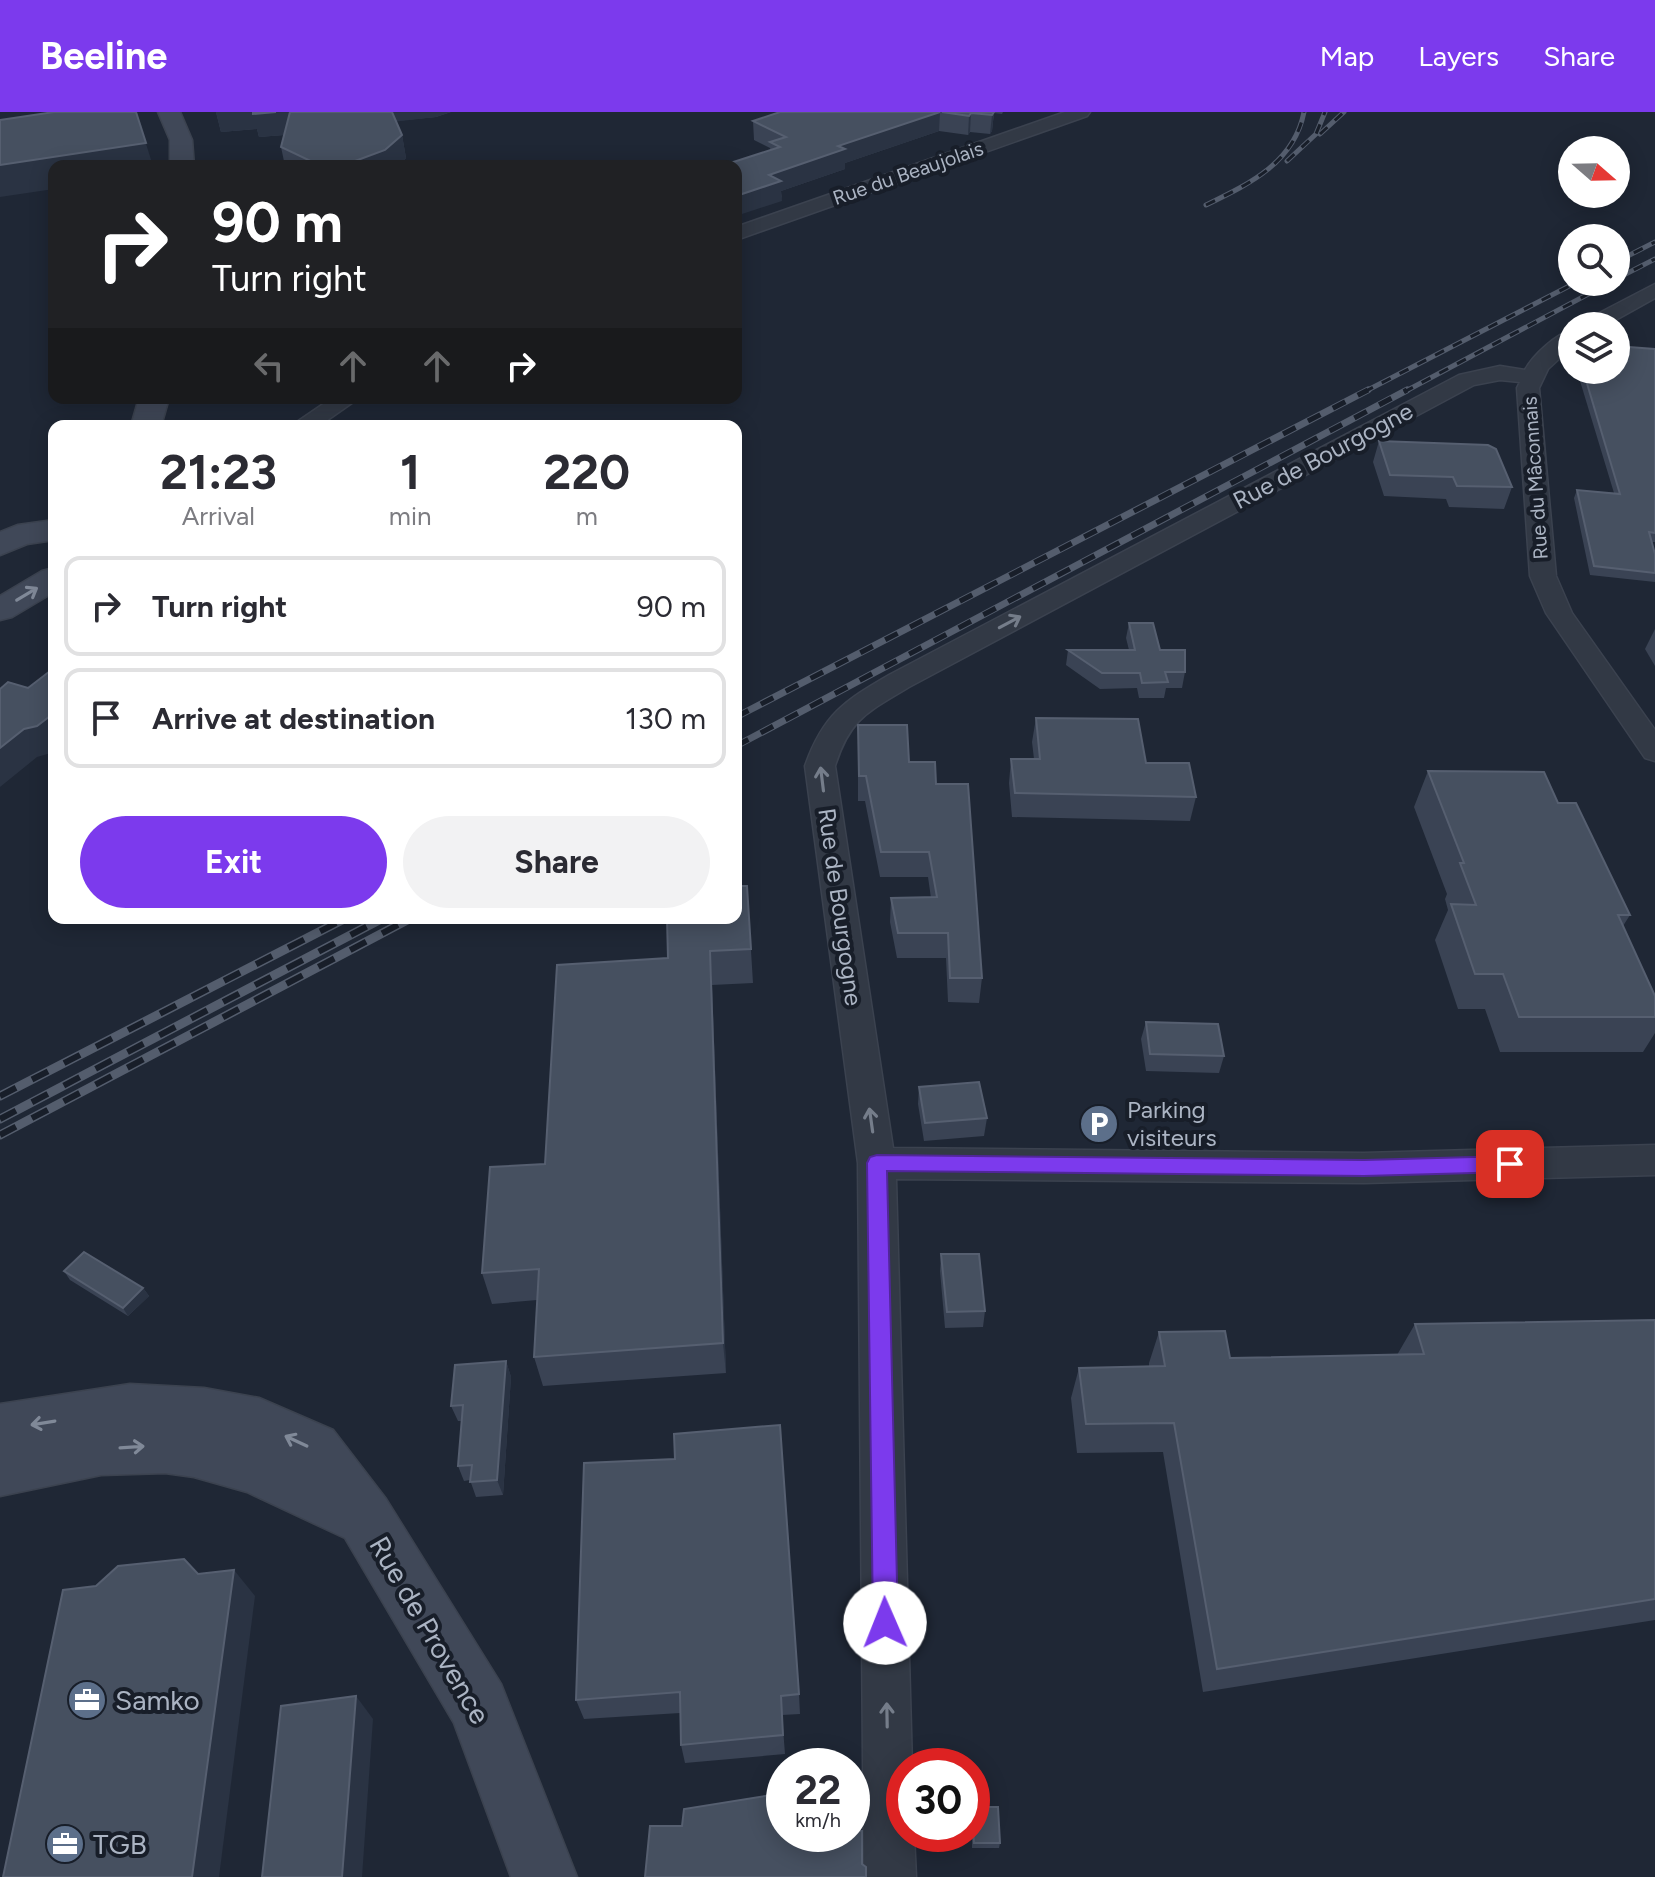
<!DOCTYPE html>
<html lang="en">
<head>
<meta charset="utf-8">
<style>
	:root { --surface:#fff; --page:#f2f2f3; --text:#2b2b33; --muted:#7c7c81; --line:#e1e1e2; --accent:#7c3aed }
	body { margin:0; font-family:Figtree,sans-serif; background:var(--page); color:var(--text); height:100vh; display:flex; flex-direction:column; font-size:30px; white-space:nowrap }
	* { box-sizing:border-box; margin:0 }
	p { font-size:26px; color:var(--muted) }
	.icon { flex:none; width:44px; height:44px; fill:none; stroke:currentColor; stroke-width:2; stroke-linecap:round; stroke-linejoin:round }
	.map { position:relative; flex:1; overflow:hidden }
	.sheet { position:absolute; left:48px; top:308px; width:694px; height:504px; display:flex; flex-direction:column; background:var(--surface); border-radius:16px; box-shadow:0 4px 20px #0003 }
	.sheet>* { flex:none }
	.hud { position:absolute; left:48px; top:48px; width:694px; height:244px; border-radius:16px; box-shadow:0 4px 20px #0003; background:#202124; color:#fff; overflow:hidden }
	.needle { width:52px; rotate:110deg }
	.fabs { position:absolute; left:1558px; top:24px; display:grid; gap:16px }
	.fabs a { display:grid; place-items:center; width:72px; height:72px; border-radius:50%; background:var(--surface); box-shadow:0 4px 20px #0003; font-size:40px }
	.speed { position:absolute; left:766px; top:1636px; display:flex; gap:16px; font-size:40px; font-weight:700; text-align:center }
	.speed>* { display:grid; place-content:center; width:104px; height:104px; border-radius:50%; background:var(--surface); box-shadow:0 4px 20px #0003; line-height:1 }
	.speed small { font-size:20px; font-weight:400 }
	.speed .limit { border:12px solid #d22; background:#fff; color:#111 }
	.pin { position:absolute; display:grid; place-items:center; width:68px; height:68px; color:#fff; margin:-34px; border-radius:16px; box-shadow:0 4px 12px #0006 }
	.me { position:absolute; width:88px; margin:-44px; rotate:359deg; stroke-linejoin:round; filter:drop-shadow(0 0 6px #0008) }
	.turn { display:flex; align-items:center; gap:28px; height:168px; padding:0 32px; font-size:36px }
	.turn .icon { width:104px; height:104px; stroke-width:2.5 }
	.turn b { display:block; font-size:56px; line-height:68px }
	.lanes { display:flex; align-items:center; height:76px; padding:0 32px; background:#0003; justify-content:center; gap:40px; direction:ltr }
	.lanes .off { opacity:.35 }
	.eta { display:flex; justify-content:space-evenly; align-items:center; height:136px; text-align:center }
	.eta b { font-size:48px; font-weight:700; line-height:56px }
	.action { display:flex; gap:16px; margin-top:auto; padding:16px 32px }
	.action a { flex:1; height:92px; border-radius:48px; background:var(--accent); color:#fff; font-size:32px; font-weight:700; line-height:92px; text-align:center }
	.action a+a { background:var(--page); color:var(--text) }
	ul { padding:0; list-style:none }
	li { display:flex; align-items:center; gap:24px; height:100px; margin:0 16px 12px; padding:0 16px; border:4px solid var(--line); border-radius:16px }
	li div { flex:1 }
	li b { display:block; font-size:30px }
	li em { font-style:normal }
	header { display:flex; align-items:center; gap:48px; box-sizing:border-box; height:112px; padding:0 40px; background:var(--accent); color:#fff }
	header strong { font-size:38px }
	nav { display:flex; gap:44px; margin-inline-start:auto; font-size:28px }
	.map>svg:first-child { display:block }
</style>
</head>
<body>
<header>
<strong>Beeline</strong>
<nav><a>Map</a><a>Layers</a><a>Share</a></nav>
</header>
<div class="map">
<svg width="1655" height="1765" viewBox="0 0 1655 1765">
	<rect width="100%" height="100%" fill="#1f2735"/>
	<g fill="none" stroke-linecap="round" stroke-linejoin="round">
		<g stroke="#3b424f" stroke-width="3">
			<g id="street">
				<polygon points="1065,0 1090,0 1087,4 736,128 736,115"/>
				<polygon points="1655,172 1655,186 1605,214 1578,214 1582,210"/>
				<path d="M1572,218v17l-24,22 -9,19 17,188 16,37 83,117v31l-10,-3 -99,-145 -16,-37 -13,-188 3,-6 -20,-2 -26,5 -565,302c-41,25 -59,31 -74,79l58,382 471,5 291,-8v30l-291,8 -468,-4 16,587h-8v68h10l2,43h-52l-6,-714 -53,-397c18,-51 39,-65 84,-91l570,-300 41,-9 25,4c8,-15 31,-36 47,-40z"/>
				<polygon points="332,286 359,286 319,314 291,314"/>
			</g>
		</g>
		<g stroke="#3b424f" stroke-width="3">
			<g id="secondary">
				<polygon points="158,0 180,0 192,28 194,54 170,54 170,28"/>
				<polygon points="139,286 169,286 161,314 131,314"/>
				<polygon points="54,408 54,428 27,432 0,443 0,420 18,413"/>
				<polygon points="54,456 54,480 12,505 0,508 0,484 42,459"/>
				<polygon points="130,1272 204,1276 259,1286 333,1318 386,1387 501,1572 577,1765 511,1765 454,1611 345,1426 247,1380 194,1365 165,1361 101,1363 0,1384 0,1292"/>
			</g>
		</g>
		<use href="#street" fill="#323945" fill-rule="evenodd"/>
		<use href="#secondary" fill="#404858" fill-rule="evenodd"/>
		<g stroke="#545d6d" stroke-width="5">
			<g id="rail-far2">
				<polyline points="1320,22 1344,0"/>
				<polyline points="1287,49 1316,22 1325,0"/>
				<path d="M1206,93c43,-21 88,-42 98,-93"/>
				<polyline points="1616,150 1655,130"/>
				<polyline points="1616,167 1655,147"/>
				<polyline points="1364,280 1577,170"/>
				<polyline points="1404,280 1611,170"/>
			</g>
		</g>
		<g stroke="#545d6d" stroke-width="7">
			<g id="rail-far1">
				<polyline points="736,605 1368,278"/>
				<polyline points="736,634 1407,278"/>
			</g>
		</g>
		<g stroke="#545d6d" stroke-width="9">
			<g id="rail">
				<polyline points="0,984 346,806"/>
				<polyline points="0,1007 383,806"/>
				<polyline points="0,1023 411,806"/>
			</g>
		</g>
		<use href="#rail-far2" stroke="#181e29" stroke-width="3" stroke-dasharray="10" stroke-linecap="butt"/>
		<use href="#rail-far1" stroke="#181e29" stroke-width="5" stroke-dasharray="14" stroke-linecap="butt"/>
		<use href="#rail" stroke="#181e29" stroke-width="6" stroke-dasharray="18" stroke-linecap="butt"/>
	</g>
	<g fill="#3a4354">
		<polygon points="216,0 451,0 436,5 396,9 402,23 406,46 398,54 285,54 281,35 284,23 259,25 257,17 221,20"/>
		<polygon points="780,0 1003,0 1002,2 994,1 992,19 990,22 970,20 968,23 939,19 845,51 845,57 781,79 782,89 770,36 754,28 753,9"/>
		<polygon points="1655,237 1655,430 1652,430 1655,442 1655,470 1590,463 1574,386 1577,378 1614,381 1577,259 1616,258"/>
		<polygon points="1379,329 1512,375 1504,397 1449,395 1446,387 1384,384 1373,350"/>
		<polygon points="1129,511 1185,560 1182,576 1166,576 1164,586 1139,586 1137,576 1100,577 1066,553 1068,538 1129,538 1126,526"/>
		<polygon points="1655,517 1655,554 1645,537"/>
		<polygon points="1036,606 1146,651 1196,685 1190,709 1012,705 1009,671 1011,647 1034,647 1032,630"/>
		<polygon points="858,613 936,672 982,866 979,891 948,890 946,846 897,846 890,810 891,786 931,786 928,765 880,765 865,689 858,689"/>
		<polygon points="1428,659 1558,691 1630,803 1623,814 1655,884 1655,921 1643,940 1500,940 1485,897 1458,897 1435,828 1448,798 1445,787 1447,782 1414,695"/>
		<polygon points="747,774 753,871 712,873 726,1261 543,1274 534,1245 537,1188 492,1192 482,1161 668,846"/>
		<polygon points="1146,910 1224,944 1219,961 1146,959 1141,927"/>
		<polygon points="919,975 987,1006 984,1024 924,1029 918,992"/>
		<polygon points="941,1142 985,1199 983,1215 945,1216 940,1159"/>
		<polygon points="64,1159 143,1176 149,1184 128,1204 70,1168"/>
		<polygon points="1655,1208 1655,1508 1203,1580 1163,1340 1077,1341 1071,1286 1079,1256 1149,1255 1149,1251 1159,1220 1230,1246 1397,1243 1415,1212"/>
		<polygon points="506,1249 511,1265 503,1383 476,1385 470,1368 464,1369 458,1354 462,1309 458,1309 451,1294"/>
		<polygon points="584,1351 799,1582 800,1602 782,1603 785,1642 685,1651 681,1633 680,1601 584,1607 576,1588"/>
		<polygon points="972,1695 1000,1731 999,1736 972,1736"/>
	</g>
	<g fill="#2a3343">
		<polygon points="136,0 153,54 54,54 54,77 0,85 0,53"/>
		<polygon points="216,0 291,0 296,22 259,25 257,17 221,20"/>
		<polygon points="390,0 451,0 436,5 392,10"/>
		<polygon points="940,0 939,19 845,51 845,57 781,79 782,89 736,104 736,84 769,63 838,34"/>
		<polygon points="994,0 992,19 990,22 992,3"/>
		<polygon points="971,1 970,20 968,23 969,4"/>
		<polygon points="402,23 406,46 398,54 348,54 347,52"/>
		<polygon points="54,601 54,639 51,641 37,645 0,675 0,636 24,617"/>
		<polygon points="710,839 712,873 726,1261 723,1231"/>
		<polygon points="143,1176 149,1184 128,1204 123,1196"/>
		<polygon points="506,1249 511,1265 503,1383 497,1368"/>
		<polygon points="234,1458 255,1484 219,1765 192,1765"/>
		<polygon points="356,1584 373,1607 362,1765 342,1765"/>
	</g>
	<g fill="#465060" stroke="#565f70" stroke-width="2">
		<polygon points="54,0 136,0 146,31 0,53 0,8"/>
		<polygon points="253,0 276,0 253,2"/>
		<polygon points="290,0 392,0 402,23 385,38 347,52 349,54 321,54 281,35"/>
		<polygon points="780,0 940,0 838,34 845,37 769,63 781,69 736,84 736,54 721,54 780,35 770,30 786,25 753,9"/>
		<polygon points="942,0 994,0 992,3 971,1 969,4"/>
		<polygon points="1616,234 1655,237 1655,421 1649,420 1655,442 1655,461 1594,454 1577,378 1620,382 1583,258 1616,258"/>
		<polygon points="1379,329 1488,333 1496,337 1512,375 1457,374 1453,365 1390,363"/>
		<polygon points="1129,511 1153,511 1160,538 1185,538 1185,560 1165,560 1168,570 1142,571 1140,561 1102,561 1068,538 1135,538"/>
		<polygon points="54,556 54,601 37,614 24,617 0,636 0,577 8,570 28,576"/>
		<polygon points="1036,606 1138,607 1146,651 1189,651 1196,685 1015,681 1011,647 1040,647"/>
		<polygon points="858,613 907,613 909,650 935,650 936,672 968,672 982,866 950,866 948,821 898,821 891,786 937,785 929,740 881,740 866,664 859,664"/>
		<polygon points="1428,659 1544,660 1558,691 1576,691 1630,803 1618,803 1655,884 1655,905 1519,905 1503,862 1475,862 1451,792 1476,793 1460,751 1464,751"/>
		<polygon points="736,774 747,774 751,837 710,839 723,1231 534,1245 539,1157 482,1161 490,1055 545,1052 557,853 668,846 667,806 736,806"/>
		<polygon points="1146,910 1218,912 1224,944 1150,942"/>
		<polygon points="979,970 987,1006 925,1011 919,975"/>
		<polygon points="84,1140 143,1176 123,1196 64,1159"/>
		<polygon points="941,1142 979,1142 985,1199 947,1200"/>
		<polygon points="1655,1208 1655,1487 1217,1557 1174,1311 1086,1312 1079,1256 1165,1254 1159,1220 1225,1219 1230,1246 1424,1242 1415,1212"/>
		<polygon points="506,1249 497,1368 470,1370 472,1353 458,1354 463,1293 451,1294 455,1253"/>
		<polygon points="780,1313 799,1582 781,1584 783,1623 681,1633 680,1580 576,1588 584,1351 675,1347 674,1322"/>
		<polygon points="184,1447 198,1462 234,1458 192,1765 3,1765 63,1478 96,1474 118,1454"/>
		<polygon points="356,1584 342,1765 262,1765 281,1594"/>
		<polygon points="784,1681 784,1722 852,1722 852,1719 862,1719 862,1752 866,1755 866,1765 645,1765 650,1714 682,1714 684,1697"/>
		<polygon points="972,1695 998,1695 1000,1731 974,1731"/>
	</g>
	<defs><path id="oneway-shaft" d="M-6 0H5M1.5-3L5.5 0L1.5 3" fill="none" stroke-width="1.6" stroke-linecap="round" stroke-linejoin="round" transform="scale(2)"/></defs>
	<g stroke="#808998">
		<use href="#oneway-shaft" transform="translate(27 482) rotate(-31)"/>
		<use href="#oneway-shaft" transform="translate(43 1311) rotate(171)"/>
		<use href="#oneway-shaft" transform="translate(296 1329) rotate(-155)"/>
		<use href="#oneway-shaft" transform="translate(132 1335) rotate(-4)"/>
	</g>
	<g stroke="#757d8a">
		<use href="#oneway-shaft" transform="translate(1010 510) rotate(-28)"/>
		<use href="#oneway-shaft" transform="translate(822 667) rotate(-97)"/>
		<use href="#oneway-shaft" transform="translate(871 1008) rotate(-98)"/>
		<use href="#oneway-shaft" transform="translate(887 1603) rotate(-91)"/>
	</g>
	<polygon fill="#7c3aed" stroke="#51269a" stroke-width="2" points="877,1043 1364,1048 1510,1044 1517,1046 1520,1052 1517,1058 1510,1060 1364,1064 887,1059 898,1511 894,1520 885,1523 876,1520 873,1511 867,1051 870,1045"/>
	<defs>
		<g id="parking-disc" transform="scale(2)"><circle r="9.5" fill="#5c6f8a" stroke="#181e29"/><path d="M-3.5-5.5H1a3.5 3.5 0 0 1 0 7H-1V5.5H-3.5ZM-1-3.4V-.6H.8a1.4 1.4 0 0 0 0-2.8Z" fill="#fff"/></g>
		<g id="office-disc" transform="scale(2)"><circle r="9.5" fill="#5c6f8a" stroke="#181e29"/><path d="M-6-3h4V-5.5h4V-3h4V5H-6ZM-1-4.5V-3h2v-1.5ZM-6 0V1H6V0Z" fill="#fff"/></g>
	</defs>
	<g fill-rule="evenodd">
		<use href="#parking-disc" x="1099" y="1012"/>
		<use href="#office-disc" x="87" y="1588"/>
		<use href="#office-disc" x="65" y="1732"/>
	</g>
	<g text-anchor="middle" stroke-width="8" stroke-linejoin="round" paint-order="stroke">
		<g font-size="20" fill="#abb4c3" stroke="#181e29">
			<text transform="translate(908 61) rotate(-19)" y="7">Rue du Beaujolais</text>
			<text transform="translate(1535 366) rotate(-94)" y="7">Rue du Mâconnais</text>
		</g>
		<g font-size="24" fill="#abb4c3" stroke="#181e29">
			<text transform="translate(1323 344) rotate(-28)" y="8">Rue de Bourgogne</text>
			<text transform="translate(840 795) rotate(82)" y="8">Rue de Bourgogne</text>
		</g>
		<g font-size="24" fill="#abb4c3" stroke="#181e29" text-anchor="start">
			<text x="1127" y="1006">Parking<tspan x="1127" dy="28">visiteurs</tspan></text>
		</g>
		<g font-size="28" fill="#abb4c3" stroke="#181e29">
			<text transform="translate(430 1518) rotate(60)" y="10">Rue de Provence</text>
		</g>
		<g font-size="28" fill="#abb4c3" stroke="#181e29" text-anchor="start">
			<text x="115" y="1598">Samko</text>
			<text x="93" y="1742">TGB</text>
		</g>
	</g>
</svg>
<div class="fabs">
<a><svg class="needle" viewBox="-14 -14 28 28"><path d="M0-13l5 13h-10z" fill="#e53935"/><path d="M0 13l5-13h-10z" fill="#7c7c81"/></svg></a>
<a><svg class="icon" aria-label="search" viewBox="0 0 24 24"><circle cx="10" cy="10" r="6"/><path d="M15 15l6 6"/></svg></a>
<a><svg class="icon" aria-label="layers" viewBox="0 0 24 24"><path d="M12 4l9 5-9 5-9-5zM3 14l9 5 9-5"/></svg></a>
</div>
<div class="speed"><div>22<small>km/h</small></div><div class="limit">30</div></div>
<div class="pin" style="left:1510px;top:1052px;background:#d93025"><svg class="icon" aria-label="arrive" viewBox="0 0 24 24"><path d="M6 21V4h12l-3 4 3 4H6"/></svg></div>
<svg class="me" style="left:885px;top:1511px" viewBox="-20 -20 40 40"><circle r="19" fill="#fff"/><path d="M0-13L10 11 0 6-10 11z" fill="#7c3aed"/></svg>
<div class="hud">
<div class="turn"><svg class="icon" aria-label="right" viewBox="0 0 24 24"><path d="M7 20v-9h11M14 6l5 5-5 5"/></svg><div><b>90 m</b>Turn right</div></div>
<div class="lanes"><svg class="icon off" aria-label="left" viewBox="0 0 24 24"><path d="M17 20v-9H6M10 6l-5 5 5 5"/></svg><svg class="icon off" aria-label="ahead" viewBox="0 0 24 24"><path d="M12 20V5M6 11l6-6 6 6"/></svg><svg class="icon off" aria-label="ahead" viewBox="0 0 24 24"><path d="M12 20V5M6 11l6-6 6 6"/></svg><svg class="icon" aria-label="right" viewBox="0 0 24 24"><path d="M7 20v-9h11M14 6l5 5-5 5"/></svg></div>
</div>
<section class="sheet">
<div class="eta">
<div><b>21:23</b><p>Arrival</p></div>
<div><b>1</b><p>min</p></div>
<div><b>220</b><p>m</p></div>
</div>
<ul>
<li><svg class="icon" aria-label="right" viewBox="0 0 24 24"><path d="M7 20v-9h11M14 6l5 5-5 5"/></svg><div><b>Turn right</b></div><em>90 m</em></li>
<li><svg class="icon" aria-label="arrive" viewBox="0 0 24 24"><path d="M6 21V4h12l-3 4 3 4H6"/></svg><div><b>Arrive at destination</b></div><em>130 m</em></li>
</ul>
<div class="action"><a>Exit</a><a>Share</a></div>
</section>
</div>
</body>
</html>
